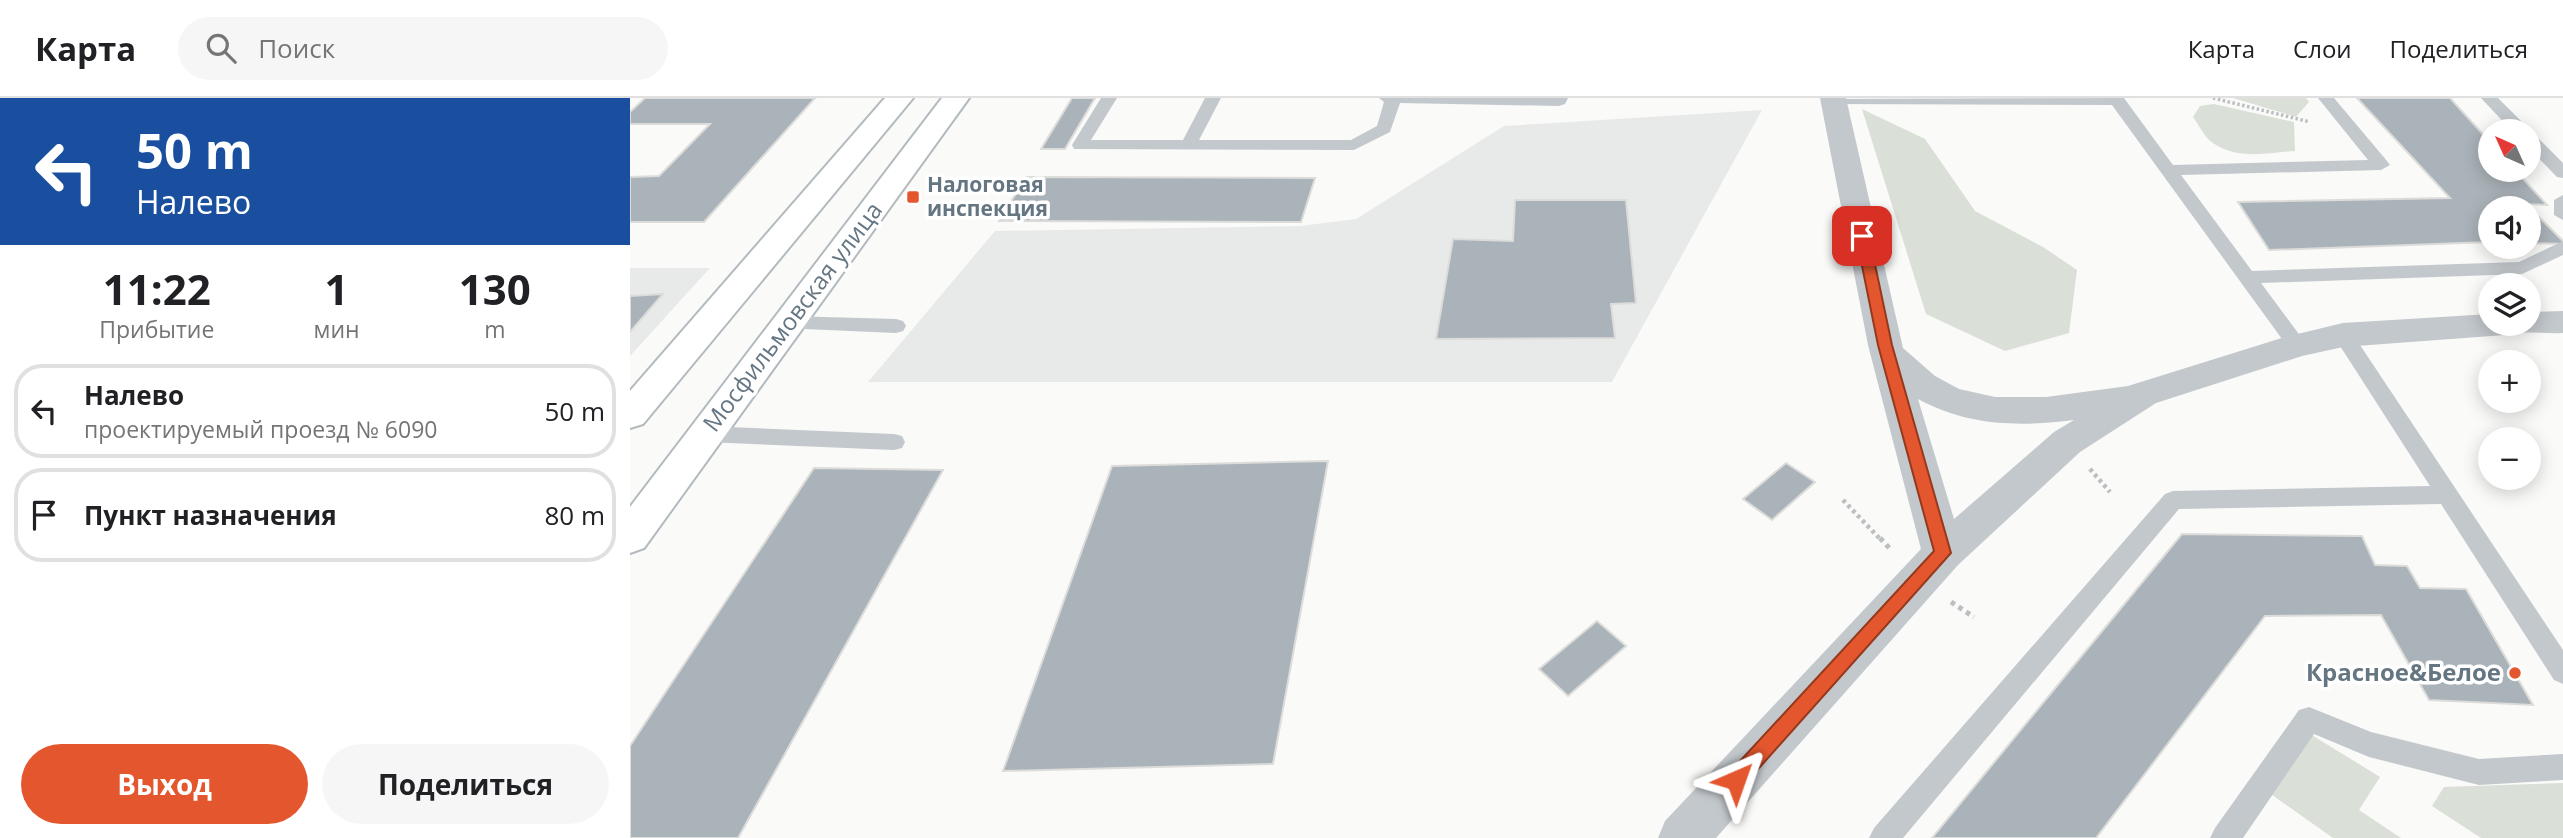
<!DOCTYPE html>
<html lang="ru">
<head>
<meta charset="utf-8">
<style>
	:root { --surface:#fff; --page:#f6f6f6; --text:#202124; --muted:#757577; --line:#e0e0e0; --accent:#e4572e }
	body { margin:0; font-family:"Open Sans",sans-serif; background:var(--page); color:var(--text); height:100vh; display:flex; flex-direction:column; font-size:26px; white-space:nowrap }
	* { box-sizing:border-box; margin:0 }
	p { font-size:23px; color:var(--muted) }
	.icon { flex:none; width:38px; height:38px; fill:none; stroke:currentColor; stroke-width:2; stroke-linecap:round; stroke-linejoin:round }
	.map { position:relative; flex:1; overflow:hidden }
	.side { display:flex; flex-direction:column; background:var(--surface); width:630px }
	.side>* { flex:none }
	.hud { background:#1a4fa0; color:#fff; overflow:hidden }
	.needle { width:46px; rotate:315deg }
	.buttons { position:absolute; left:1848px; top:21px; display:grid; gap:14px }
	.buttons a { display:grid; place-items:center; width:63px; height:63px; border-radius:50%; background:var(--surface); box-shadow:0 4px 18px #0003; font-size:35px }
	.pin { position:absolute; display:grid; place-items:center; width:60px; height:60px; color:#fff; margin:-30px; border-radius:14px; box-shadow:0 4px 10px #0006 }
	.me { position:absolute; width:77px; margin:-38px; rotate:43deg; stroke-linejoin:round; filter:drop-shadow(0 0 5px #0008) }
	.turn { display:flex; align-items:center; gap:24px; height:147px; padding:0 21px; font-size:32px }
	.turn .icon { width:91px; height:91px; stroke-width:2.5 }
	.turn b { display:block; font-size:49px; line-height:60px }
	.eta { display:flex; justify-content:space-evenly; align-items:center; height:119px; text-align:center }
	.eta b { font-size:42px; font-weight:700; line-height:49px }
	.button { display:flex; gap:14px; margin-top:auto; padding:14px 21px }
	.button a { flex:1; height:80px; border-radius:42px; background:var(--accent); color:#fff; font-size:28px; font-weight:700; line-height:80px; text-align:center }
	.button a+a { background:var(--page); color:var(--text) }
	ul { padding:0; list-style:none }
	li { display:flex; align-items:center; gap:21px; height:94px; margin:0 14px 10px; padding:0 7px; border:4px solid var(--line); border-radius:28px }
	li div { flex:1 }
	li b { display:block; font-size:26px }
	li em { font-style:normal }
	header { display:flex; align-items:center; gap:42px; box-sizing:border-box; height:98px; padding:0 35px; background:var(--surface); border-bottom:2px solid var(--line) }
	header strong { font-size:33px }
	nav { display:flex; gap:38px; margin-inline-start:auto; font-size:24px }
	.search { width:490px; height:63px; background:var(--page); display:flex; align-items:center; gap:18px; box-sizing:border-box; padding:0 24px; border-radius:38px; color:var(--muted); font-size:26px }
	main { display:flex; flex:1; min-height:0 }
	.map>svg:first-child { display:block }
</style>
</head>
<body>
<header>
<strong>Карта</strong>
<div class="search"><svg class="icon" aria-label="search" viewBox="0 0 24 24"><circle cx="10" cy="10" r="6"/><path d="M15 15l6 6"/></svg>Поиск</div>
<nav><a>Карта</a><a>Слои</a><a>Поделиться</a></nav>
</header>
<main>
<section class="side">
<div class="hud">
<div class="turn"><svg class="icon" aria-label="left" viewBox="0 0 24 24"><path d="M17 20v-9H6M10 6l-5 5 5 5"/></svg><div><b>50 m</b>Налево</div></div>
</div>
<div class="eta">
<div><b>11:22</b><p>Прибытие</p></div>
<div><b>1</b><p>мин</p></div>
<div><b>130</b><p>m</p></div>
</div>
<ul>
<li><svg class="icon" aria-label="left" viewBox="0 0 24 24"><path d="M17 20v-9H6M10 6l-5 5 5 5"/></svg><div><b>Налево</b><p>проектируемый проезд № 6090</p></div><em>50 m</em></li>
<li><svg class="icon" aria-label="arrive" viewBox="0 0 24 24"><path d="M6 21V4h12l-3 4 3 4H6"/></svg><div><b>Пункт назначения</b></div><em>80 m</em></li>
</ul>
<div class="button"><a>Выход</a><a>Поделиться</a></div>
</section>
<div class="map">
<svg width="1933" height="740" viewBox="0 0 1933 740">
	<rect width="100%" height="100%" fill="#fafaf8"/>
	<g fill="#e8e9e9">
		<polygon points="1132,12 982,284 238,284 365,133 670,128 726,121 874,28"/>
		<polygon points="0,170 80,170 0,258"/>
	</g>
	<g fill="#dadfd7">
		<polygon points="1603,0 1676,0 1679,4 1666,19"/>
		<path d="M1584,6l80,18 1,29c-27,2 -58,9 -82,-8 -8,-5 -14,-18 -20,-26l7,-11z"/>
		<polygon points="1232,11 1295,41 1345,113 1413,149 1447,172 1439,235 1375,253 1296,216"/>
		<polygon points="1672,631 1750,679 1729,712 1771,740 1703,740 1631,689"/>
		<polygon points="1933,685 1933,740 1851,740 1802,708 1814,689"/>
	</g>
	<g fill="#aab3b9" stroke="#dcdcda" stroke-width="2">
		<polygon points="15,0 185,0 74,124 0,124 0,79 29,78 80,26 0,26 0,14"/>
		<polygon points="442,0 465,0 435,51 411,51"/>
		<polygon points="1727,0 1820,0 1860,44 1860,72 1885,72 1917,107 1896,106 1933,143 1933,146 1899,145 1899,110 1860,110 1860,144 1639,152 1608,104 1820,100"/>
		<polygon points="396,79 685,80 671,124 369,123"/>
		<polygon points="885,102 996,102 1006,205 981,206 985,240 806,241 823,141 883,143"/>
		<polygon points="33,196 0,234 0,198"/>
		<polygon points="698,363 643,666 373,673 482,368"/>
		<polygon points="1156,365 1185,384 1142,422 1113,401"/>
		<polygon points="184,370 313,372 108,740 0,740 0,648"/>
		<polygon points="1552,436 1732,438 1745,467 1777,468 1790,490 1836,491 1903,607 1799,602 1751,517 1635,518 1466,740 1302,740"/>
		<polygon points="967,523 996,548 938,598 909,571"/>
	</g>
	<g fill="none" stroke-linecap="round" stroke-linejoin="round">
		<g stroke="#b3babf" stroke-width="4">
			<g id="secondary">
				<polygon points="255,0 283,0 13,326 0,330 0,293"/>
				<polygon points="312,0 339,0 14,450 0,455 0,409"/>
			</g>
		</g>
		<polyline stroke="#bbbfc2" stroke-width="3.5" stroke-dasharray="2.5 2.5" stroke-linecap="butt" points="1583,0 1680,24"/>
		<g stroke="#bbbfc2" stroke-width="4.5" stroke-dasharray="3.5 3.5" stroke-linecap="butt">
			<polyline points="1460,371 1480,394"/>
			<polyline points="1213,402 1251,442"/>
		</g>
		<g stroke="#bbbfc2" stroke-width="5" stroke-dasharray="4.5 4.5" stroke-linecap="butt">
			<polyline points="1250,440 1262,453"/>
			<polyline points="1321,504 1344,519"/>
		</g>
		<g fill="#c3c8cc" fill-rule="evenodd">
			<polygon points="471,0 487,0 461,42 553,42 575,0 591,0 569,42 721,42 747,28 754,4 749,0 938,0 935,6 929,8 770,5 760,34 724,52 444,51 442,47"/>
			<polygon points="1494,0 1543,67 1738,62 1688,0 1704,0 1757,63 1760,67 1751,72 1551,77 1622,173 1889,164 1933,143 1933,157 1892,176 1631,185 1677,247 1674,252 1660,252 1482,7 1204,6 1196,1"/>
			<polygon points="1851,0 1868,0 1897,29 1899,33 1899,34 1882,33"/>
			<polygon points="1899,36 1905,37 1933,65 1933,80 1927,79 1899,50"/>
			<polygon points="1933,97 1933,122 1924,117 1924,102"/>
			<polygon points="158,218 266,221 273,223 276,228 273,233 266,235 151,230 148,225 151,220"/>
			<polygon points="1713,230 1720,232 1933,552 1933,586 1924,582 1811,406 1549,411 1273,740 1239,740 1244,730 1535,396 1543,393 1800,388 1703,237 1706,232"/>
			<polygon points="76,328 264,336 272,338 275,344 272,350 264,352 76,344 68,342 65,336 68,330"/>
			<polygon points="1679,609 1741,634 1849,661 1933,656 1933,682 1849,687 1739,659 1684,636 1613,740 1580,740 1585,730 1669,612"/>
		</g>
		<path fill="#c3c8cc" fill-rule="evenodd" d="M1190,0h26l57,250 32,28 24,13 36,8h51l82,-11 157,-49 58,-14 147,-9v10h39v-12l34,-1v22c-20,1 -40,-3 -58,2l-162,12 -41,9 -146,47 -76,49 -122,113 -242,273h-58l7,-17 256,-272 -53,-204zM1288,301c49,27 102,28 156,21l-20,12 -100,87z"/>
		<use href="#secondary" fill="#fff" fill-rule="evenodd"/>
	</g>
	<polygon fill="#e4572e" stroke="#94391e" stroke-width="2" points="1232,134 1239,138 1262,247 1321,455 1113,688 1106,691 1099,688 1096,682 1099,675 1304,453 1248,247 1226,138"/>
	<g fill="#e4572e" stroke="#fff" stroke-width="2.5">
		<rect x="276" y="92" width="14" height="14" rx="3.5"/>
		<circle cx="1885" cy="575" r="7"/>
	</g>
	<g text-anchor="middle" stroke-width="7" stroke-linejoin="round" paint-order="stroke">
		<g font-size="21" font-weight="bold" fill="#657683" stroke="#fff" text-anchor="start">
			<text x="297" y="94">Налоговая<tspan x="297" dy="24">инспекция</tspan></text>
		</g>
		<g font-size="24" fill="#657683" stroke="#fff">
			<text transform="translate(163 219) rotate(-53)" y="8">Мосфильмовская улица</text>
		</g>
		<g font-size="24" font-weight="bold" fill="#657683" stroke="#fff" text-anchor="end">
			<text x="1871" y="583">Красное&amp;Белое</text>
		</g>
	</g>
</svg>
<div class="buttons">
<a><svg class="needle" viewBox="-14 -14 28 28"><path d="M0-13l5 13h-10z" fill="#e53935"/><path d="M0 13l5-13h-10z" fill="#757577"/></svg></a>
<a><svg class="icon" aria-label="sound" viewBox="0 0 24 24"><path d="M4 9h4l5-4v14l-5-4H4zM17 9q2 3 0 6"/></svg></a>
<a><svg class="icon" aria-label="layers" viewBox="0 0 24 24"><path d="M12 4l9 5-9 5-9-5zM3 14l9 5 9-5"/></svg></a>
<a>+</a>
<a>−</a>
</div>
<div class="pin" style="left:1232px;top:138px;background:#d93025"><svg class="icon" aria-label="arrive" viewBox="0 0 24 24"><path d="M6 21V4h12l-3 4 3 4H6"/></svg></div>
<svg class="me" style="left:1106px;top:682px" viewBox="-20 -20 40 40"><path d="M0-17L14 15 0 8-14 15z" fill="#e4572e" stroke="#fff" stroke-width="4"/></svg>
</div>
</main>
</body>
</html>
